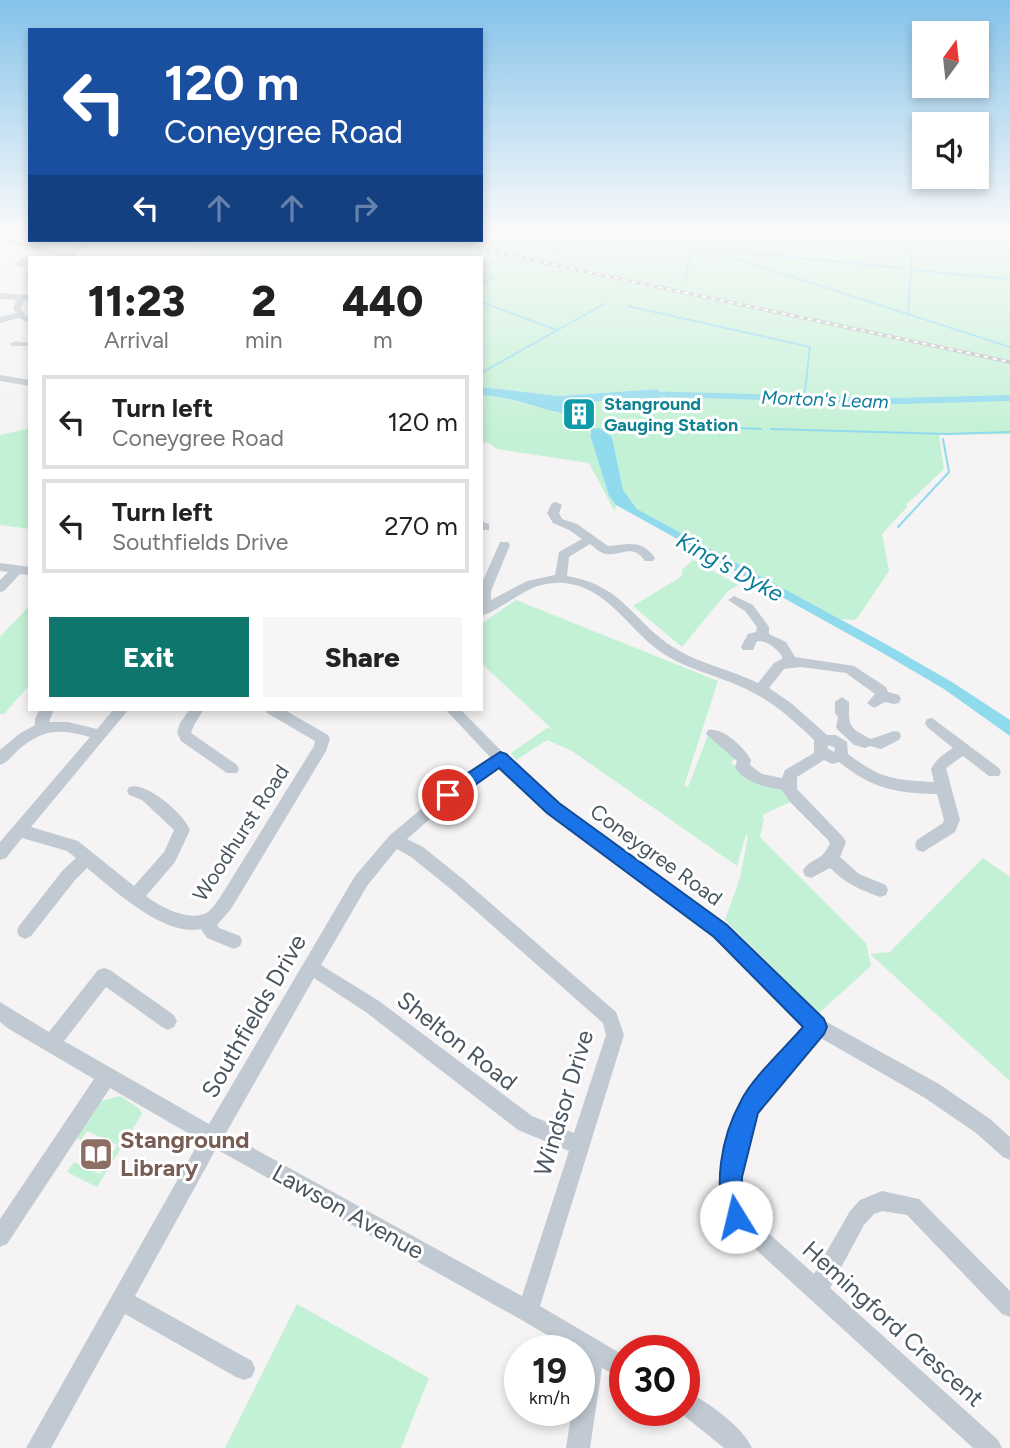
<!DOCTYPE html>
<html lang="en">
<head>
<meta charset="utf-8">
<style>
	:root { --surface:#fff; --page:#f6f6f6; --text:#222; --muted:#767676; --line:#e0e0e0; --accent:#0f766e }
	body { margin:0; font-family:Figtree,sans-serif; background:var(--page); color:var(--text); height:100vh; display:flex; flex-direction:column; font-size:26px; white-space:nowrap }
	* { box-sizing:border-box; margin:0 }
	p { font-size:23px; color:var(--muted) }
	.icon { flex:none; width:38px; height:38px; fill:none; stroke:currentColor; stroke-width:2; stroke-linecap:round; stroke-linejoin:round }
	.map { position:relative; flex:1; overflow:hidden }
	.panel { position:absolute; left:28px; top:256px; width:455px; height:455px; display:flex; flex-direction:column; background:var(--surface); border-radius:0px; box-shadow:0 4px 10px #0003 }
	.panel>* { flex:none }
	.banner { position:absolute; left:28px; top:28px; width:455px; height:214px; border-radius:0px; box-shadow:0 4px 10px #0003; background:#1a4fa0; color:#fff; overflow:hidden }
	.needle { width:46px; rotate:15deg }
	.buttons { position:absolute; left:912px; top:21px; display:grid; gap:14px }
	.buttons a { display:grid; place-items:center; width:77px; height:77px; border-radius:0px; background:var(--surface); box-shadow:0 4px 10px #0003; font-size:35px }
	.speed { position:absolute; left:504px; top:1335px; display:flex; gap:14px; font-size:35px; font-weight:700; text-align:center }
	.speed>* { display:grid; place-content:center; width:91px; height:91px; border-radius:50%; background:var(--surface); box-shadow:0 4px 10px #0003; line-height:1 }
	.speed small { font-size:18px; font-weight:400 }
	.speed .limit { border:10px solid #d22; background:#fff; color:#111 }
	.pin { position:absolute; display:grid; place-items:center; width:60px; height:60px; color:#fff; margin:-30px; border:4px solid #fff; border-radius:50%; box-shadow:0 2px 7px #0007 }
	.me { position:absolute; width:77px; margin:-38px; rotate:351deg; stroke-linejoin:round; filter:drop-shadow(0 0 5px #0008) }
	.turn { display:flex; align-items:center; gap:24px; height:147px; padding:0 21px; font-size:32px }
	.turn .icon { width:91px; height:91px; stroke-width:2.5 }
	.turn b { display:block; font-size:49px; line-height:60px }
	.lanes { display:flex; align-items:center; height:66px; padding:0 21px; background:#0003; justify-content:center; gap:35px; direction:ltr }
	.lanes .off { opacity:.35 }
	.eta { display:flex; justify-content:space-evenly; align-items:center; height:119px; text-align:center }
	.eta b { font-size:42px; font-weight:800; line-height:49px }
	.button { display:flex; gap:14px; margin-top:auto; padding:14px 21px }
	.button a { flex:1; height:80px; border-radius:0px; background:var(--accent); color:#fff; font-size:28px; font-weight:800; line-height:80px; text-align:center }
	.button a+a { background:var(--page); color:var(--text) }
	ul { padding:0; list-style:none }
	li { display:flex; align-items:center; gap:21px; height:94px; margin:0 14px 10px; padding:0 7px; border:4px solid var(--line); border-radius:0px }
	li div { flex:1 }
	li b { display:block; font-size:26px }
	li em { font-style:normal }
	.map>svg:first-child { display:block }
</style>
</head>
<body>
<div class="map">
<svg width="1010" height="1448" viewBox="0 0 1010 1448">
	<rect width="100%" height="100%" fill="#f5f3f3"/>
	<g fill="#c3f1d5">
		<polygon points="481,233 939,233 1010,240 1010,434 939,435 944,469 906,505 907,507 882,534 889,571 858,617 854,620 840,619 637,509 623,490 612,437 600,429 589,430 590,435 609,496 616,505 615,512 589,463 497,449 488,442 481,443 481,395 493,395 559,413 601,400 660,398 658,389 559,396 481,387 481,257 205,257 186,240 481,240"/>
		<polygon points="30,428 30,529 0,525 0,435"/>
		<polygon points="693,560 738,585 728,591 682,647 633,606 682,576 682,570"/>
		<polygon points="516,600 718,681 684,786 688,787 708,735 737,755 731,763 756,783 785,791 792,801 762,815 764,819 760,837 866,943 871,966 819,1013 725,920 740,878 748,837 746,834 737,866 572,751 547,740 516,760 511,753 547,728 552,729 481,663 481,624"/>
		<polygon points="30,605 30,684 4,714 0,714 0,637"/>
		<polygon points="983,858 1010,877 1010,1081 870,954 890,952"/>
		<polygon points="120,1096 139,1108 142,1114 97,1187 67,1172 74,1162 100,1174 117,1145 87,1131 81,1140 77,1138 101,1101"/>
		<polygon points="297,1304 429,1378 401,1448 225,1448"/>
	</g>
	<g fill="#90daee">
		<path d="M481,387l78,9 99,-7 2,10 -42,-1 -41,7 -4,10c-31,-4 -60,-19 -92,-20z"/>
		<polygon points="600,428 612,437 623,490 637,509 884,643 952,682 1010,720 1010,736 944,689 881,652 616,505 609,496 590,435 592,429"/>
	</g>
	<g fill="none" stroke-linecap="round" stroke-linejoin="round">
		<g stroke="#90daee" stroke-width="2">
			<polyline points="912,239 911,270 1010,279"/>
			<polyline points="691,246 694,233"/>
			<polyline points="703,248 1010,347"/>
			<polyline points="710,249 902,268"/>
			<polyline points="554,253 563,233"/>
			<polyline points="401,257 406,255"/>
			<polyline points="685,282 692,247 704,249"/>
			<polyline points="481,284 493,277"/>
			<polyline points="481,302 557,330"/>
			<polyline points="628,306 810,347 804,399"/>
			<polyline points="908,315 911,270"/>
			<polyline points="481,373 604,304"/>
			<polyline points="771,429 948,434 1010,432"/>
			<polyline points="601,430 629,423 761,429"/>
			<polyline points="898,527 949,472 943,439"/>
		</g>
		<polygon fill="#90daee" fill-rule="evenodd" points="564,405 594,428 603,439 602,441 596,441 590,430 562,408 561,407"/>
		<polygon fill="#90daee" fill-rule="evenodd" points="640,391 898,398 1010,395 1010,401 898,404 636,396 635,394"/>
		<g fill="#c1cad2" fill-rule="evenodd">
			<polygon points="0,237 68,253 86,240 95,240 75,255 79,257 66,257 0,241"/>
			<path d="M98,240h30c-7,4 -23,4 -30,0z"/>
			<polygon points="27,256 33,257 30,257 30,261 21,267 15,267 15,263"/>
			<polygon points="0,293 30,295 30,301 24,300 21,309 26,316 30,317 30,323 19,318 0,323 0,317 16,313 13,309 16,300 0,299"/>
			<polygon points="15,341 29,343 30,346 12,346 10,344"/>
			<polygon points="0,375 30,380 30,386 0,381"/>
			<path d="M556,502l6,3 -3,8 3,6 15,5 31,22c21,-2 34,-7 47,12l-2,3h-8c-13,-18 -22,-5 -39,-7 -6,-1 -11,-6 -16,-10l-21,13 -2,19c59,10 66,48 111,74 25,15 54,20 80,33l16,-20 8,-4v-3c-6,-8 -14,-15 -25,-15l-4,9h-10l-2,-3 7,-13 8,-2 1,-5 -12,-16 -17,-11 6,-4 19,9 16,22v7l17,8 9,15 59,9 32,21 2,5 11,3 2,4 -2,4 -5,1 -9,-2 -11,6 -7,-5 8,-9 -29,-21 -45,-6 -17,2 -15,19 22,15 36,32h9l11,7 1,12c33,25 46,26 86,28l-3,-13c5,-10 13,-15 22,-21l-26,-21 -2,-4 2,-4 5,-1 67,50 2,4 -2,4h-10l-26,-20 -17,12 14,52 -5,12 -32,20 -6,-2 -2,-5 2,-5 26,-17 1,-3 -7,-26c-42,-1 -64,-5 -98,-32l-7,2 -8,-4 -27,17v12l46,48 3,5 -6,15 19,17 27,11 2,5 -2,5 -6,2c-22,-8 -33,-13 -50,-29l-19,10 -6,-2 -2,-5c7,-14 19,-8 27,-28l-2,-3 -38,-38 -8,-12c-18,-4 -36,-6 -47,-23l2,-6 -31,-27 2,-4c15,-3 36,17 43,30l-1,5 12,9 20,4 3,-8 29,-17v-13c-21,-20 -42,-39 -68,-51 -29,-14 -62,-20 -88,-39 -31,-23 -51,-63 -94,-67 -36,-3 -54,23 -83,33v-31l19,-43h8l2,3 -19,46v9l36,-19 28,-6 4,-23 23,-13 -13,-9 -16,-7 -6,-10 5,-10zM829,745l6,3 -1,4 -7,-4z"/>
			<polygon points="481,521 489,524 489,530 481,530"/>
			<polygon points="0,563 30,567 30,575 20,574 4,591 0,592 0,580 8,572 0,571"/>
			<path d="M842,697l7,5c0,25 -1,25 22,37l23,-8 5,1 2,4 -2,4 -18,9 -11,-3 -5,2 -11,-3 -18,-17 2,-11 -3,-4v-11z"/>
			<path d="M40,709h14l-5,13h19l29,7 17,-20h15l-98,118 47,14 56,45 30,-34 10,-22 -32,-30 -13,-5 -2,-4 2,-4c17,-6 55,27 61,43l-15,32 -29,34c14,11 45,27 62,16 4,-3 8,-9 11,-13l95,-153 1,-5 -48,-28 -2,-4h18l45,26 2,4 -4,12 -95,158 -14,16 2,3 21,8 2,5 -2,5 -6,3 -27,-11 -6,-9c-37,8 -87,-39 -114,-61l-12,12 -44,56 -6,3 -6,-3 -2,-5 2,-5 44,-56 13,-12 -9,-7 -45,-13 -16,20 -6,2v-18l90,-105c-31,-9 -48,-8 -73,14 -5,5 -9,11 -17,14v-15l19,-16 16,-9v-6z"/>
			<polygon points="190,709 204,709 194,725 191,733 237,765 239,769 237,773 227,773 181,741 177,733 180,723"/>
			<path d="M445,709h15l69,70 29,25 169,122 96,94 116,64 51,35 20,18v23l-7,-3 -27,-24 -51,-35 -106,-61c-48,56 -92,93 -74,175l69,62 36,-63 10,-11 22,-9 37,8 91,92v26l-8,-3 -95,-99 -25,-4 -8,3 -10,11 -34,63 168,152 4,8h-29l-244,-223c-7,-16 -8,-35 -7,-53 6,-66 41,-99 83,-146l-90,-90 -167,-124 -49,-45 -46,32 -46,40 16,8 41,33 152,132 8,23 -84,271 85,50v24l-23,-12 -12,80h-24l6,-38h7l2,-55 -2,-4h-5l-54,-32 -304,-170 -81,147 117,65 3,8 -3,8 -8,3 -8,-3 -111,-63 -74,134h-25l174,-308 -90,-52 -103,156 -7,3v-28l94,-140 -85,-50 -9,-7v-20l49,30 49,-62 6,-2 6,2 64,45 3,6 -3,6 -6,3 -6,-3 -56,-40 -42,54 145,83 146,-248 35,-41 53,-44 47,-34zM397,849l14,8 41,33 151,133 3,12 -32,98 -42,-17 -153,-115 -58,-36 46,-79zM314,978l53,35 151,117 51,21 -47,145 -296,-163z"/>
			<path d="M684,1391c21,8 59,36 68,57h-28l-47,-38h7z"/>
		</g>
		<g stroke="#b5b8bd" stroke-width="3.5">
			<polyline id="rail" points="438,240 1010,362"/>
		</g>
		<use href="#rail" stroke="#fff" stroke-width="2" stroke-dasharray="4.5" stroke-linecap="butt"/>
	</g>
	<linearGradient id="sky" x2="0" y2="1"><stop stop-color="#85c3ea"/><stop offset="0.53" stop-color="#fafafa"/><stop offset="1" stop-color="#fafafa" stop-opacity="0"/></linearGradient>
	<rect width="1010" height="436" fill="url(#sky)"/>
	<path fill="#1a73e8" stroke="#114b97" stroke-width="2" d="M500,752l6,2 53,49 168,122 97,94 3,8 -3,7 -66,79 -16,64v23l6,17 -3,9 -9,3 -8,-3c-16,-38 -7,-89 13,-125 11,-23 45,-54 62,-74l-89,-90 -167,-124 -48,-45 -45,32h-12l-3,-5 3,-5z"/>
	<defs>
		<g id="building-square" transform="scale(1.75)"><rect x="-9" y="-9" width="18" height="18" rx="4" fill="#0f9aa8" stroke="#fff"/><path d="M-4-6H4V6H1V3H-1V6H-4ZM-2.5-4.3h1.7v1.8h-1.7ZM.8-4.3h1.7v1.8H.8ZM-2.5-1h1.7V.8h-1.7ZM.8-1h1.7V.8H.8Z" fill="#fff"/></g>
		<g id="library-square" transform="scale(1.75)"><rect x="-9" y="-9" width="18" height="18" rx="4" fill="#8d6e63" stroke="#fff"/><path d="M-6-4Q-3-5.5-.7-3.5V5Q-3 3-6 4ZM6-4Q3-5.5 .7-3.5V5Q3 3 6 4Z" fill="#fff"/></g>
	</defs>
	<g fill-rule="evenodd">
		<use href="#building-square" x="579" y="414"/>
		<use href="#library-square" x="96" y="1154"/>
	</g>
	<g text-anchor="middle" stroke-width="6" stroke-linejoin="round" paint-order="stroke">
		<g font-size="18" font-weight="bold" fill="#0d838f" stroke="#fff" text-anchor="start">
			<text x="604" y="410">Stanground<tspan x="604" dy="21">Gauging Station</tspan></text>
		</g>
		<g font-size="19" font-style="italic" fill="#0c7c9b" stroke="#fff">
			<text transform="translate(825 399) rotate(2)" y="7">Morton's Leam</text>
		</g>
		<g font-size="21" fill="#4a5661" stroke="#fff">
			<text transform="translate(241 833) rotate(-57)" y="7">Woodhurst Road</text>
			<text transform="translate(656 855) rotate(36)" y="7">Coneygree Road</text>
		</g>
		<g font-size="23" font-style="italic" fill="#0c7c9b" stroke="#fff">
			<text transform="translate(730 567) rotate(29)" y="8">King's Dyke</text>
		</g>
		<g font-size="24" fill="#4a5661" stroke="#fff">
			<text transform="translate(254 1016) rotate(-60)" y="8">Southfields Drive</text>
			<text transform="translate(457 1041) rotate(38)" y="8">Shelton Road</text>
			<text transform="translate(564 1103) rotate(-73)" y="8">Windsor Drive</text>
			<text transform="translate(348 1212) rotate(29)" y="8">Lawson Avenue</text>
			<text transform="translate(893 1324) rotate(42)" y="8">Hemingford Crescent</text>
		</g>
		<g font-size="24" font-weight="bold" fill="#785e54" stroke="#fff" text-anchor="start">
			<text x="120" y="1148">Stanground<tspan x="120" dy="28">Library</tspan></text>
		</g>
	</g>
</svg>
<div class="buttons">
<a><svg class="needle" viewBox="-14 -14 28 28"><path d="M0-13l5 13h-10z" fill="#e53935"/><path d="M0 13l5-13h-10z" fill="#767676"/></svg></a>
<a><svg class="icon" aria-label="sound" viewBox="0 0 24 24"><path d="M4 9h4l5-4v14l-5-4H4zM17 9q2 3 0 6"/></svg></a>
</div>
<div class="speed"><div>19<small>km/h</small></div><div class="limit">30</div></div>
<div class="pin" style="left:448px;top:795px;background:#d93025"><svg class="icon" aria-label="arrive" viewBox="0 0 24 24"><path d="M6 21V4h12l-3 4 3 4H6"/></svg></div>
<svg class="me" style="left:736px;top:1217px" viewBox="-20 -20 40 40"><circle r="19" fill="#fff"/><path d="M0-13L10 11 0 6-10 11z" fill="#1a73e8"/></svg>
<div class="banner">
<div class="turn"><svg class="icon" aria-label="left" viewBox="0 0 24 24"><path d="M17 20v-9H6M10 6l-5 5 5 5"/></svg><div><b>120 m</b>Coneygree Road</div></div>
<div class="lanes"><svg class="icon" aria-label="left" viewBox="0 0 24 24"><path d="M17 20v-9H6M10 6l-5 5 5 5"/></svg><svg class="icon off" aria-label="ahead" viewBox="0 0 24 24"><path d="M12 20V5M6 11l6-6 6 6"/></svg><svg class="icon off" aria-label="ahead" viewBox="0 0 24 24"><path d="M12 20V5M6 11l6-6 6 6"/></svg><svg class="icon off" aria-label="right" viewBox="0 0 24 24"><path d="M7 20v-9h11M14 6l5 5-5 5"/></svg></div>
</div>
<section class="panel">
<div class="eta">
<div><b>11:23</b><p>Arrival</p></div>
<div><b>2</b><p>min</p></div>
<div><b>440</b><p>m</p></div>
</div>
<ul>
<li><svg class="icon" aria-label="left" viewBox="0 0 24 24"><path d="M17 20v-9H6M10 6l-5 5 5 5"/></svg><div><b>Turn left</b><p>Coneygree Road</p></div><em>120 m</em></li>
<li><svg class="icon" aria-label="left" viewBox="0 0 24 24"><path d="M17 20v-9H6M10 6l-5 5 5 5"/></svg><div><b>Turn left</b><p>Southfields Drive</p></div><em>270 m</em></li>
</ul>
<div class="button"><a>Exit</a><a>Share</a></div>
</section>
</div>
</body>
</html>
